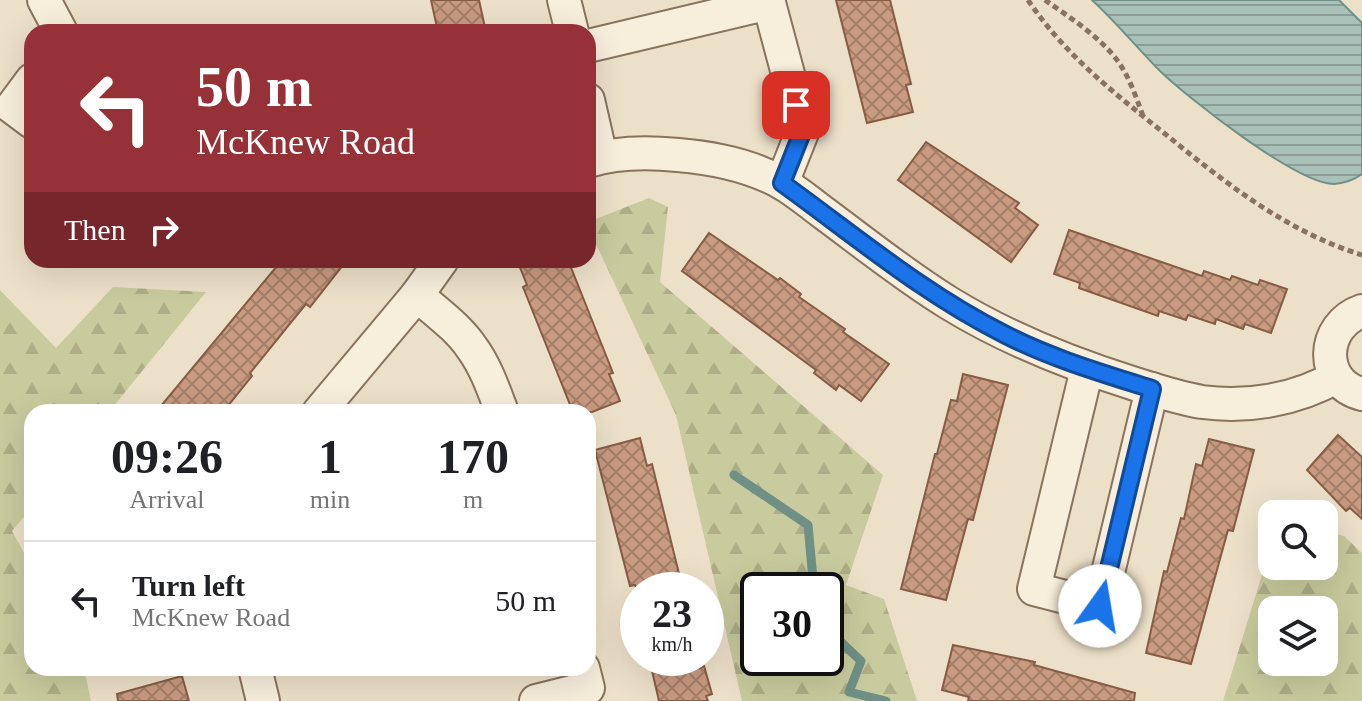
<!DOCTYPE html>
<html lang="en">
<head>
<meta charset="utf-8">
<style>
	:root { --surface:#fff; --page:#f6f6f6; --text:#202124; --muted:#757577; --line:#e0e0e0 }
	body { margin:0; font-family:"Times New Roman",serif; background:var(--page); color:var(--text); height:100vh; display:flex; flex-direction:column; font-size:30px; white-space:nowrap }
	* { box-sizing:border-box; margin:0 }
	p { font-size:26px; color:var(--muted) }
	.icon { flex:none; width:44px; height:44px; fill:none; stroke:currentColor; stroke-width:2; stroke-linecap:round; stroke-linejoin:round }
	.map { position:relative; flex:1; overflow:hidden }
	.sheet { position:absolute; left:24px; top:404px; width:572px; height:272px; display:flex; flex-direction:column; background:var(--surface); border-radius:24px; box-shadow:0 8px 32px #0002 }
	.sheet>* { flex:none }
	.banner { position:absolute; left:24px; top:24px; width:572px; height:244px; border-radius:24px; box-shadow:0 8px 32px #0002; background:#953137; color:#fff; overflow:hidden }
	.fabs { position:absolute; left:1258px; top:500px; display:grid; gap:16px }
	.fabs a { display:grid; place-items:center; width:80px; height:80px; border-radius:16px; background:var(--surface); box-shadow:0 8px 32px #0002; font-size:40px }
	.speed { position:absolute; left:620px; top:572px; display:flex; gap:16px; font-size:40px; font-weight:700; text-align:center }
	.speed>* { display:grid; place-content:center; width:104px; height:104px; border-radius:50%; background:var(--surface); box-shadow:0 8px 32px #0002; line-height:1 }
	.speed small { font-size:20px; font-weight:400 }
	.speed .limit { border:4px solid #111; border-radius:12px; background:#fff; color:#111 }
	.pin { position:absolute; display:grid; place-items:center; width:68px; height:68px; color:#fff; margin:-34px; border-radius:16px; box-shadow:0 4px 12px #0006 }
	.me { position:absolute; width:88px; margin:-44px; rotate:13deg; stroke-linejoin:round; filter:drop-shadow(0 0 6px #0008) }
	.turn { display:flex; align-items:center; gap:28px; height:168px; padding:0 40px; font-size:36px }
	.turn .icon { width:104px; height:104px; stroke-width:2.5 }
	.turn b { display:block; font-size:56px; line-height:68px }
	.then { display:flex; align-items:center; height:76px; padding:0 40px; background:#0003; gap:16px; font-size:30px }
	.eta { display:flex; justify-content:space-evenly; align-items:center; height:136px; text-align:center }
	.eta b { font-size:48px; font-weight:700; line-height:56px }
	ul { padding:0; list-style:none }
	li { display:flex; align-items:center; gap:24px; height:120px; padding:0 40px; border-top:2px solid var(--line) }
	li div { flex:1 }
	li b { display:block; font-size:30px }
	li em { font-style:normal }
	.map>svg:first-child { display:block }
</style>
</head>
<body>
<div class="map">
<svg width="1362" height="701" viewBox="0 0 1362 701">
	<defs>
		<pattern id="forest-firs" width="22" height="20" patternUnits="userSpaceOnUse" patternTransform="scale(2)"><rect width="22" height="20" fill="#c8cb9d"/><path d="M5 1l3.5 6h-7zM16 11l3.5 6h-7z" fill="#adae87"/></pattern>
		<pattern id="water-rules" width="6" height="5" patternUnits="userSpaceOnUse" patternTransform="scale(2)"><rect width="6" height="5" fill="#aac1b9"/><path d="M0 2.5h6" fill="none" stroke="#8b9d96"/></pattern>
		<pattern id="building-cross-hatch" width="8" height="8" patternUnits="userSpaceOnUse" patternTransform="scale(2)"><rect width="8" height="8" fill="#c99b81"/><path d="M0 0l8 8M0 8l8-8" fill="none" stroke="#a47f69"/></pattern>
	</defs>
	<rect width="100%" height="100%" fill="#ede0c9"/>
	<g fill="url(#forest-firs)" fill-rule="evenodd">
		<path d="M649,198l19,9 -8,75 223,193 -37,110 38,14 33,102h-175l-66,-286 -88,-188v-5zM758,590h68v68h-68z"/>
		<polygon points="113,287 206,292 109,412 32,412 32,507 12,531 32,567 32,668 84,668 91,701 0,701 0,290 56,348"/>
		<path d="M1324,531l20,5 18,17v148h-139l49,-159v24h52zM1272,610h52v52h-52z"/>
	</g>
	<path fill="url(#water-rules)" stroke="#709086" stroke-width="2" d="M1092,0h247l23,23v151c-8,6 -18,9 -28,10 -37,0 -146,-86 -174,-113 -23,-23 -43,-48 -68,-71z"/>
	<g fill="none" stroke-linecap="round" stroke-linejoin="round">
		<g stroke="#709086" stroke-width="9">
			<polyline points="734,475 808,525 814,590"/>
			<polyline points="826,628 861,661 849,692 886,701"/>
		</g>
	</g>
	<g fill="url(#building-cross-hatch)" stroke="#875c45" stroke-width="2">
		<polygon points="431,0 479,0 486,32 438,32"/>
		<polygon points="836,0 890,0 911,84 906,85 913,112 867,123"/>
		<polygon points="926,142 1019,203 1015,208 1038,225 1011,262 898,180"/>
		<polygon points="1069,230 1202,276 1204,271 1230,280 1232,276 1258,285 1260,280 1287,289 1271,333 1245,324 1243,329 1216,319 1215,324 1188,315 1186,320 1159,311 1158,316 1079,288 1080,283 1054,274"/>
		<polygon points="709,233 778,280 780,278 801,294 799,297 845,329 843,332 889,364 861,401 839,385 836,390 814,373 816,370 682,271"/>
		<polygon points="282,260 347,260 310,307 306,304 288,326 250,373 252,376 223,412 156,412"/>
		<polygon points="517,260 568,260 613,373 609,374 620,401 592,412 573,412 523,287 527,285"/>
		<polygon points="963,374 1008,385 973,520 968,519 946,600 901,589 935,454 937,454 951,400 957,401"/>
		<polygon points="1338,435 1362,457 1362,519 1350,508 1346,511 1307,470"/>
		<polygon points="640,438 647,466 652,464 683,590 637,590 635,585 630,586 595,450"/>
		<polygon points="1209,439 1254,450 1233,531 1228,530 1191,664 1146,653 1164,571 1167,572 1181,518 1184,519 1196,464 1202,466"/>
		<polygon points="953,645 1035,662 1034,665 1135,693 1134,701 968,701 969,697 942,690"/>
		<polygon points="649,658 697,658 700,668 704,666 712,694 706,696 708,701 659,701"/>
		<polygon points="182,676 189,701 118,701 117,694"/>
	</g>
	<g fill="none" stroke-linecap="round" stroke-linejoin="round">
		<g stroke="#89735e" stroke-width="36">
			<g id="street">
				<polyline points="44,0 61,32"/>
				<polyline points="564,0 572,32"/>
				<polyline points="588,46 769,3 803,130 782,183"/>
				<polyline points="32,80 12,107 32,122"/>
				<polyline points="588,100 601,157"/>
				<path d="M588,161c28,-9 61,-9 90,-6 36,3 72,10 104,28 14,8 27,19 39,28 42,31 84,65 128,92 57,35 119,60 183,80 22,7 46,15 70,19 45,6 94,-2 134,-25"/>
				<path d="M417,295c19,17 41,32 55,53 14,19 22,43 30,64"/>
				<path d="M1362,311c-41,14 -44,72 0,83"/>
				<polyline points="1087,369 1034,589 1100,606 1152,389"/>
				<polyline points="319,412 417,295 442,260"/>
				<polyline points="255,668 263,701"/>
				<polyline points="536,701 588,688 583,668"/>
			</g>
		</g>
		<g stroke="#89735e" stroke-width="5" stroke-dasharray="6 4" stroke-linecap="butt">
			<path d="M1028,0c36,54 86,93 136,133 60,49 123,99 198,122"/>
			<path d="M1045,0c24,17 54,36 72,60 12,16 19,37 26,56"/>
		</g>
		<use href="#street" stroke="#f8eedc" stroke-width="32"/>
	</g>
	<g fill="none" stroke-linecap="round" stroke-linejoin="round">
		<g stroke="#114b97" stroke-width="20">
			<path id="route" d="M796,105l7,25 -21,53c72,52 142,111 222,151 46,24 98,39 148,55l-52,217"/>
		</g>
		<use href="#route" stroke="#1a73e8" stroke-width="14"/>
	</g>
</svg>
<div class="fabs">
<a><svg class="icon" aria-label="search" viewBox="0 0 24 24"><circle cx="10" cy="10" r="6"/><path d="M15 15l6 6"/></svg></a>
<a><svg class="icon" aria-label="layers" viewBox="0 0 24 24"><path d="M12 4l9 5-9 5-9-5zM3 14l9 5 9-5"/></svg></a>
</div>
<div class="speed"><div>23<small>km/h</small></div><div class="limit">30</div></div>
<div class="pin" style="left:796px;top:105px;background:#d93025"><svg class="icon" aria-label="arrive" viewBox="0 0 24 24"><path d="M6 21V4h12l-3 4 3 4H6"/></svg></div>
<svg class="me" style="left:1100px;top:606px" viewBox="-20 -20 40 40"><circle r="19" fill="#fff"/><path d="M0-13L10 11 0 6-10 11z" fill="#1a73e8"/></svg>
<div class="banner">
<div class="turn"><svg class="icon" aria-label="left" viewBox="0 0 24 24"><path d="M17 20v-9H6M10 6l-5 5 5 5"/></svg><div><b>50 m</b>McKnew Road</div></div>
<div class="then">Then<svg class="icon" aria-label="right" viewBox="0 0 24 24"><path d="M7 20v-9h11M14 6l5 5-5 5"/></svg></div>
</div>
<section class="sheet">
<div class="eta">
<div><b>09:26</b><p>Arrival</p></div>
<div><b>1</b><p>min</p></div>
<div><b>170</b><p>m</p></div>
</div>
<ul>
<li><svg class="icon" aria-label="left" viewBox="0 0 24 24"><path d="M17 20v-9H6M10 6l-5 5 5 5"/></svg><div><b>Turn left</b><p>McKnew Road</p></div><em>50 m</em></li>
</ul>
</section>
</div>
</body>
</html>
